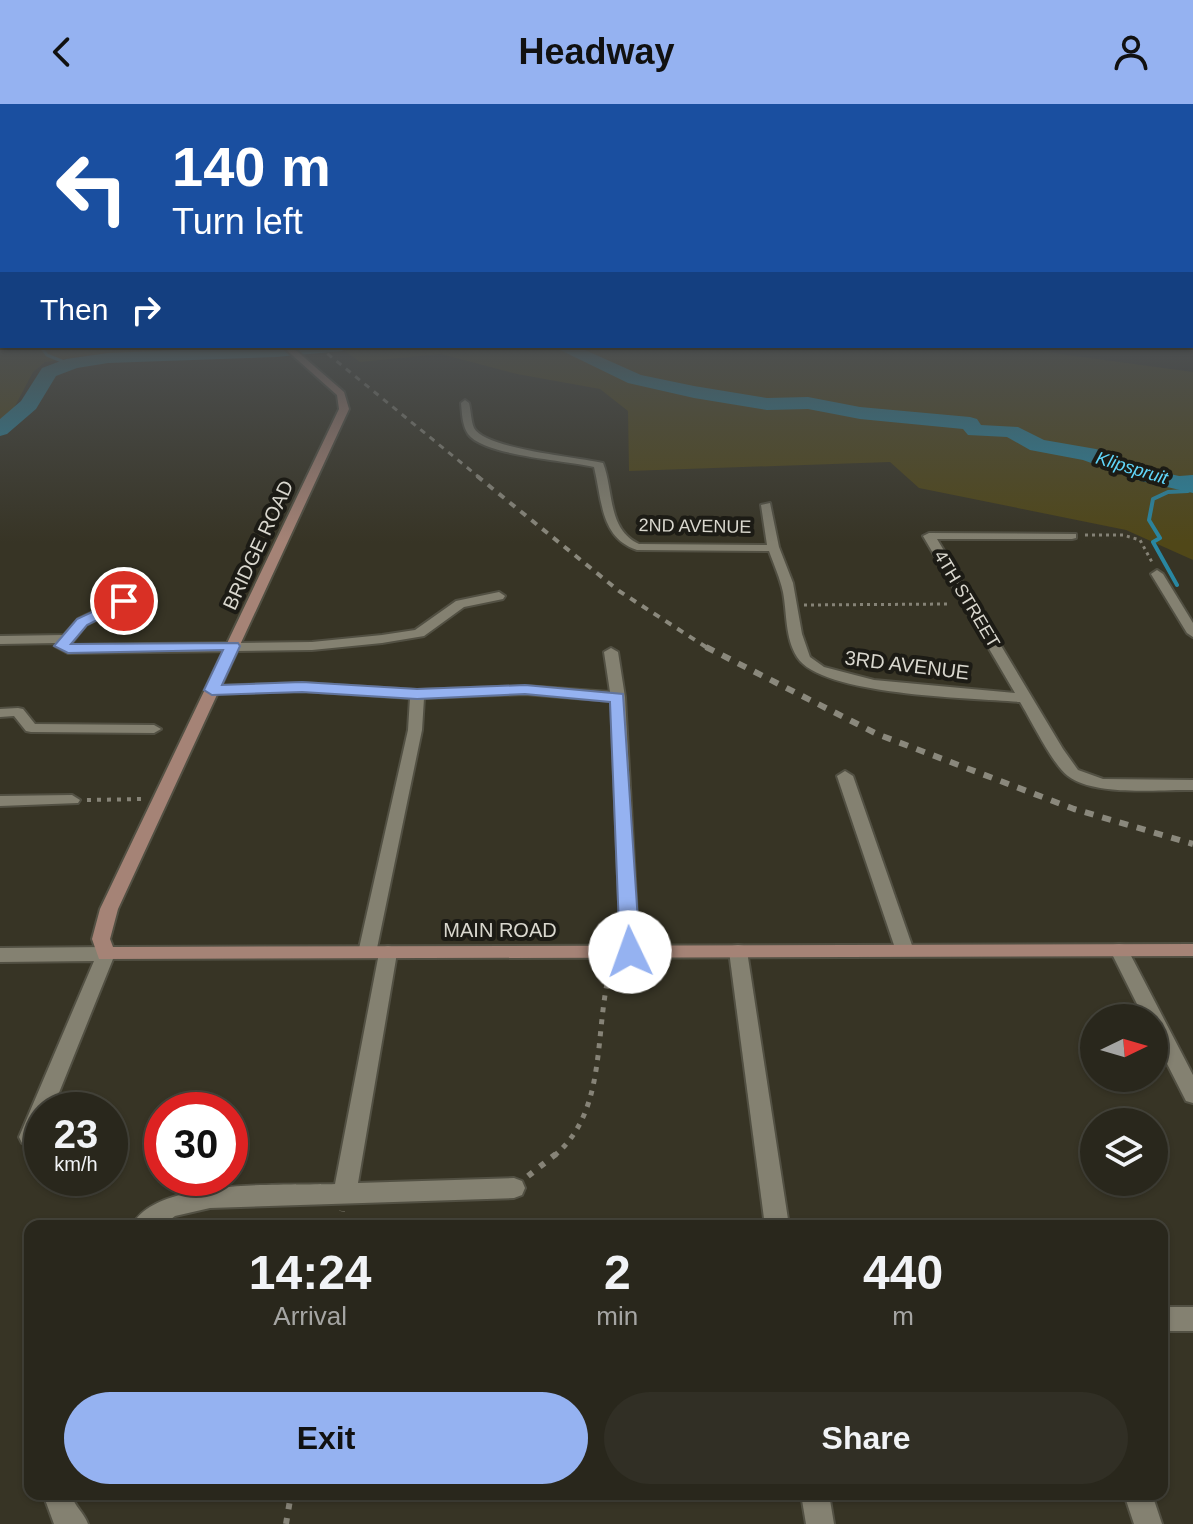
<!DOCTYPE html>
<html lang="en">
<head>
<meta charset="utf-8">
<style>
	:root { --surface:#29271c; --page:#312f25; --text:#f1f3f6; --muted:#a5a5a3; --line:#45443b; --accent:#95b2f1 }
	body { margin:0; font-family:Arial,sans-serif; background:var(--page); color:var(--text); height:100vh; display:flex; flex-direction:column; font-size:30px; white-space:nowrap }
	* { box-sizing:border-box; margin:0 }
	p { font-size:26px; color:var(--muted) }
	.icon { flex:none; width:44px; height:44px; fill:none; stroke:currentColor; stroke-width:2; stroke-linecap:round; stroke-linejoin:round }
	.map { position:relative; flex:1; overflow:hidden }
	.side { position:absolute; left:24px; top:1116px; width:1144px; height:280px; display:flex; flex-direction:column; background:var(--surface); border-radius:16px; box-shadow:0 2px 6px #0004,0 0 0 2px var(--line) }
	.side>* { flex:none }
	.hud { position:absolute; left:0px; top:0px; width:1194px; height:244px; box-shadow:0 2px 6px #0004,0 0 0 2px var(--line); background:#1a4fa0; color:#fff; overflow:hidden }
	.needle { width:52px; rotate:85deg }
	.controls { position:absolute; left:1080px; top:900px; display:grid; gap:16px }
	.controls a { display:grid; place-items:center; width:88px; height:88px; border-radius:50%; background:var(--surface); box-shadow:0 2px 6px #0004,0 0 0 2px var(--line); font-size:40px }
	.speed { position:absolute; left:24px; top:988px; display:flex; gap:16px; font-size:40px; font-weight:700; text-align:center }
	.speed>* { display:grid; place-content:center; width:104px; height:104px; border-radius:50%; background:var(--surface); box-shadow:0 2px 6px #0004,0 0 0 2px var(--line); line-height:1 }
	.speed small { font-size:20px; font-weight:400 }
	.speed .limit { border:12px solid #d22; background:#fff; color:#111 }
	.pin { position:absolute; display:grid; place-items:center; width:68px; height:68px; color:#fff; margin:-34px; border:4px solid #fff; border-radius:50%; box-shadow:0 2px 8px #0007 }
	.me { position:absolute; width:88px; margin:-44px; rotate:357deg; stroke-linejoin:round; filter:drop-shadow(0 0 6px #0008) }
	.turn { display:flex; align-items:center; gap:28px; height:168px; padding:0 40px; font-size:36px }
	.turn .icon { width:104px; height:104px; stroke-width:2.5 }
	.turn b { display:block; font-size:56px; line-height:68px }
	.then { display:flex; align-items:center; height:76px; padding:0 40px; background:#0003; gap:16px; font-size:30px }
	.eta { display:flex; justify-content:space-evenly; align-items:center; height:136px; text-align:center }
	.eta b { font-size:48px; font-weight:700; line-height:56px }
	.action { display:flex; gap:16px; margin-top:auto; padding:16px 40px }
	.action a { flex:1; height:92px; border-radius:48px; background:var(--accent); color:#111; font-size:32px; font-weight:700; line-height:92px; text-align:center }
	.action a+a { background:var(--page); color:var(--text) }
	header { display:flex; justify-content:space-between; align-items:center; height:104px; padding:0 40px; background:var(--accent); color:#111; font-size:36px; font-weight:700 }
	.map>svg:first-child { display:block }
</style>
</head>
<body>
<header><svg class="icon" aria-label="back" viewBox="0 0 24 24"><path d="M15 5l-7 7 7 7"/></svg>Headway<svg class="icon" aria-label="person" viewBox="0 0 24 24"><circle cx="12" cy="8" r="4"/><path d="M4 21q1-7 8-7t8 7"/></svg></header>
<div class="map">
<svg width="1193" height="1420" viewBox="0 0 1193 1420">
	<rect width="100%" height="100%" fill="#373425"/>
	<g fill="#504718">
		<polygon points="0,240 2,242 258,242 93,251 45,258 33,268 13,306 0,316"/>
		<polygon points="338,242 1028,242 1060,250 1193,268 1193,456 1126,426 919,384 890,358 629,367 628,307 600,285 517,270 441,250 360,258"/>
	</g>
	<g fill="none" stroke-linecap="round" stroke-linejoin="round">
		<g stroke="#2987a2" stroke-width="3">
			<polyline points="40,242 47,251 69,260"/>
			<polyline points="1183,374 1193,373"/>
		</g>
		<g stroke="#2987a2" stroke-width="4">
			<polyline points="1166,375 1193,373"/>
			<polyline points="1177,481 1153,438 1160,434 1149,416 1153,395 1168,388 1188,387 1184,379"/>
		</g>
		<g fill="#2987a2" fill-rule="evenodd">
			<polygon points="283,242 351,242 342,247 276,253 108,259 77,264 56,272 36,305 7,330 0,332 0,315 21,297 42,264 66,255 108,249"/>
			<polygon points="552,242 576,242 641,271 694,282 767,294 808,293 860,303 970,313 977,315 981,321 1018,323 1044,336 1096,345 1156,367 1193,375 1193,389 1141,377 1083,356 1030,346 1007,333 968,331 963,325 860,315 808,305 767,306 694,294 628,279"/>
		</g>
		<g stroke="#525043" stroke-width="4">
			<g id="street">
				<path d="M465,296l4,3c2,8 2,18 5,25 11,21 103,29 129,35 11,28 4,66 36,81l128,1 -6,-40 9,-2 9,44 14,36 9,51 8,23 14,10 50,13 141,13 -92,-157 6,-3 147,1v4l-4,1h-135l126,210 15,21 25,9 90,1v10c-34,-1 -97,7 -125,-14 -15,-11 -37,-56 -48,-74 -45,-4 -199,-6 -223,-45 -12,-19 -10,-44 -14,-65 -3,-14 -9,-27 -14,-41l-132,-1c-37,-12 -35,-51 -43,-83 -28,-7 -110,-11 -126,-33 -6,-9 -6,-21 -7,-31z"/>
				<polygon points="1157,466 1163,470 1193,519 1193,533 1187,529 1151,470"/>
				<polygon points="499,488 505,492 503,495 464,503 424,532 382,539 312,546 68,549 55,542 58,539 0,540 0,532 64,531 78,515 124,493 130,497 128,500 86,521 70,541 312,538 382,531 415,526 456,497"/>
				<polygon points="611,544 618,548 625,593 639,848 637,853 623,853 621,848 611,597 525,590 424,594 422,626 376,849 374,854 360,854 358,849 408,626 410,594 302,587 212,590 205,586 212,582 302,579 417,586 525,582 610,588 604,548"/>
				<polygon points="18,604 23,605 35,620 154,621 161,625 154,629 31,628 26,627 14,612 0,613 0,605"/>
				<polygon points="845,667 853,672 914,847 911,852 899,852 896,847 837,672"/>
				<polygon points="72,691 80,696 78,699 0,702 0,692"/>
				<polygon points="1119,840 1125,841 1128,846 1193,971 1193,999 1186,997 1154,934 1154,914 1144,914 1110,846 1113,841"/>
				<polygon points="738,841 744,842 747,847 789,1122 765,1122 729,847 732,842"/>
				<path d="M388,842l7,2 2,5 -39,230 156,-5 8,3 3,7 -3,7 -8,3 -304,10 -35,8 -13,10h-30c23,-49 156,-40 203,-42l44,-231 2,-5z"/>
				<polygon points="106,843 113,845 115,850 52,1006 42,1006 42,1030 38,1039 30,1042 22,1039 19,1033 94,857 0,858 0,844"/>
				<rect x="1162" y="1203" width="31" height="24"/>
				<path d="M43,1390h28c5,15 12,17 17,30h-34z"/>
				<polygon points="801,1390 829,1390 834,1420 806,1420"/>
				<polygon points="1124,1390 1152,1390 1162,1420 1134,1420"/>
			</g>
		</g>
		<g stroke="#525043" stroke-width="4">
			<polygon id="secondary" points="282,242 291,242 344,288 349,305 118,805 110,835 113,843 1193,840 1193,852 99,855 92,835 100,805 339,305 337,291"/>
		</g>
		<g stroke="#868377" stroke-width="3" stroke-dasharray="3 4" stroke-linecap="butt">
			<polyline points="1085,431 1123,431 1140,436 1153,460"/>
			<polyline points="804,501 951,500"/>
		</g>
		<polyline stroke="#868377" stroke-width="4" stroke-dasharray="4 6" stroke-linecap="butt" points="87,696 142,695"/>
		<path stroke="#868377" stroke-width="5" stroke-dasharray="5 7" stroke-linecap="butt" d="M554,1052c55,-46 39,-126 57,-189"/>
		<g stroke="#868377" stroke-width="6" stroke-dasharray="6 9" stroke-linecap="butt">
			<polyline points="528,1072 556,1050"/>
			<polyline points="339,1122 342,1107"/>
			<polyline points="286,1420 291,1390"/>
		</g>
		<use href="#street" fill="#848171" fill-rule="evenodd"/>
		<use href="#secondary" fill="#a58376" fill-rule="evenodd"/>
		<polyline stroke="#8a887c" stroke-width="3" stroke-dasharray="6 6" stroke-linecap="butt" points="318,242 480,374"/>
		<polyline stroke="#8a887c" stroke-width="4" stroke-dasharray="7 7" stroke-linecap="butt" points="477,372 619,487 709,545"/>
		<polyline stroke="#8a887c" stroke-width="6" stroke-dasharray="9 9" stroke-linecap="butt" points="706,543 877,630 1074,705 1193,740"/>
	</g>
	<linearGradient id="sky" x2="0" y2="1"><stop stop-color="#1e1d14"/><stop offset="0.55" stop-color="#4d5051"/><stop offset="1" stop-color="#4d5051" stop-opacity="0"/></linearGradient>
	<rect width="1193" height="439" fill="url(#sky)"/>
	<polygon fill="#95b2f1" stroke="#61749d" stroke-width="2" points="124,493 129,494 129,500 87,521 71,540 238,539 240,542 222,581 302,578 417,585 525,581 623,590 640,848 637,853 623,853 620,848 610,598 525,590 417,595 302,588 212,591 204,586 223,546 68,549 54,542 77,515"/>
	<g text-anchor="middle" stroke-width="8" stroke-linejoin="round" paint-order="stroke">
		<g font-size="18" font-style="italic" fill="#60d7fc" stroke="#1c1b15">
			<text transform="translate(1132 364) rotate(17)" y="6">Klipspruit</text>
		</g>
		<g font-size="18" fill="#d9d7ce" stroke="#1c1b15">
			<text transform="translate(695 422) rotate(1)" y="6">2ND AVENUE</text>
			<text transform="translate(967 495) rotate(59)" y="6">4TH STREET</text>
		</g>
		<g font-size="20" fill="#d9d7ce" stroke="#1c1b15">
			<text transform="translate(258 441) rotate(-65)" y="7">BRIDGE ROAD</text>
			<text transform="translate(907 561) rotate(7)" y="7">3RD AVENUE</text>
			<text x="500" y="833">MAIN ROAD</text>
		</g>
	</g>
</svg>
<div class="controls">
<a><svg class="needle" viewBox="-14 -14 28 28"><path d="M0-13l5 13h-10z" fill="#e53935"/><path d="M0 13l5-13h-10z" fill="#a5a5a3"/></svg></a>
<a><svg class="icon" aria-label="layers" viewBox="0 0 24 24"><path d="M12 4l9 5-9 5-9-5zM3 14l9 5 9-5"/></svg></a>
</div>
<div class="speed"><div>23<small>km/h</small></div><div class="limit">30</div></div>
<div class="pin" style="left:124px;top:497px;background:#d93025"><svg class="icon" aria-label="arrive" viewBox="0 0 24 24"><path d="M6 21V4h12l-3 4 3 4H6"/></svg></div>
<svg class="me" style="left:630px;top:848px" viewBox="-20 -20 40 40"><circle r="19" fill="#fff"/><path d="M0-13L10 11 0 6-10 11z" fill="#95b2f1"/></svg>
<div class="hud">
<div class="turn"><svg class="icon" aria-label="left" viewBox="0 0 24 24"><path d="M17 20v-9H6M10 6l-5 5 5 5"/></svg><div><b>140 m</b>Turn left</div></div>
<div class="then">Then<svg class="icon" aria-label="right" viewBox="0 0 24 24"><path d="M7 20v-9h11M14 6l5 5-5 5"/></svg></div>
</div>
<section class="side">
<div class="eta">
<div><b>14:24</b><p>Arrival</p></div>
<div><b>2</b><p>min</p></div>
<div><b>440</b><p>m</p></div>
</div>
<div class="action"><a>Exit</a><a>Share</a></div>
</section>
</div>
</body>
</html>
